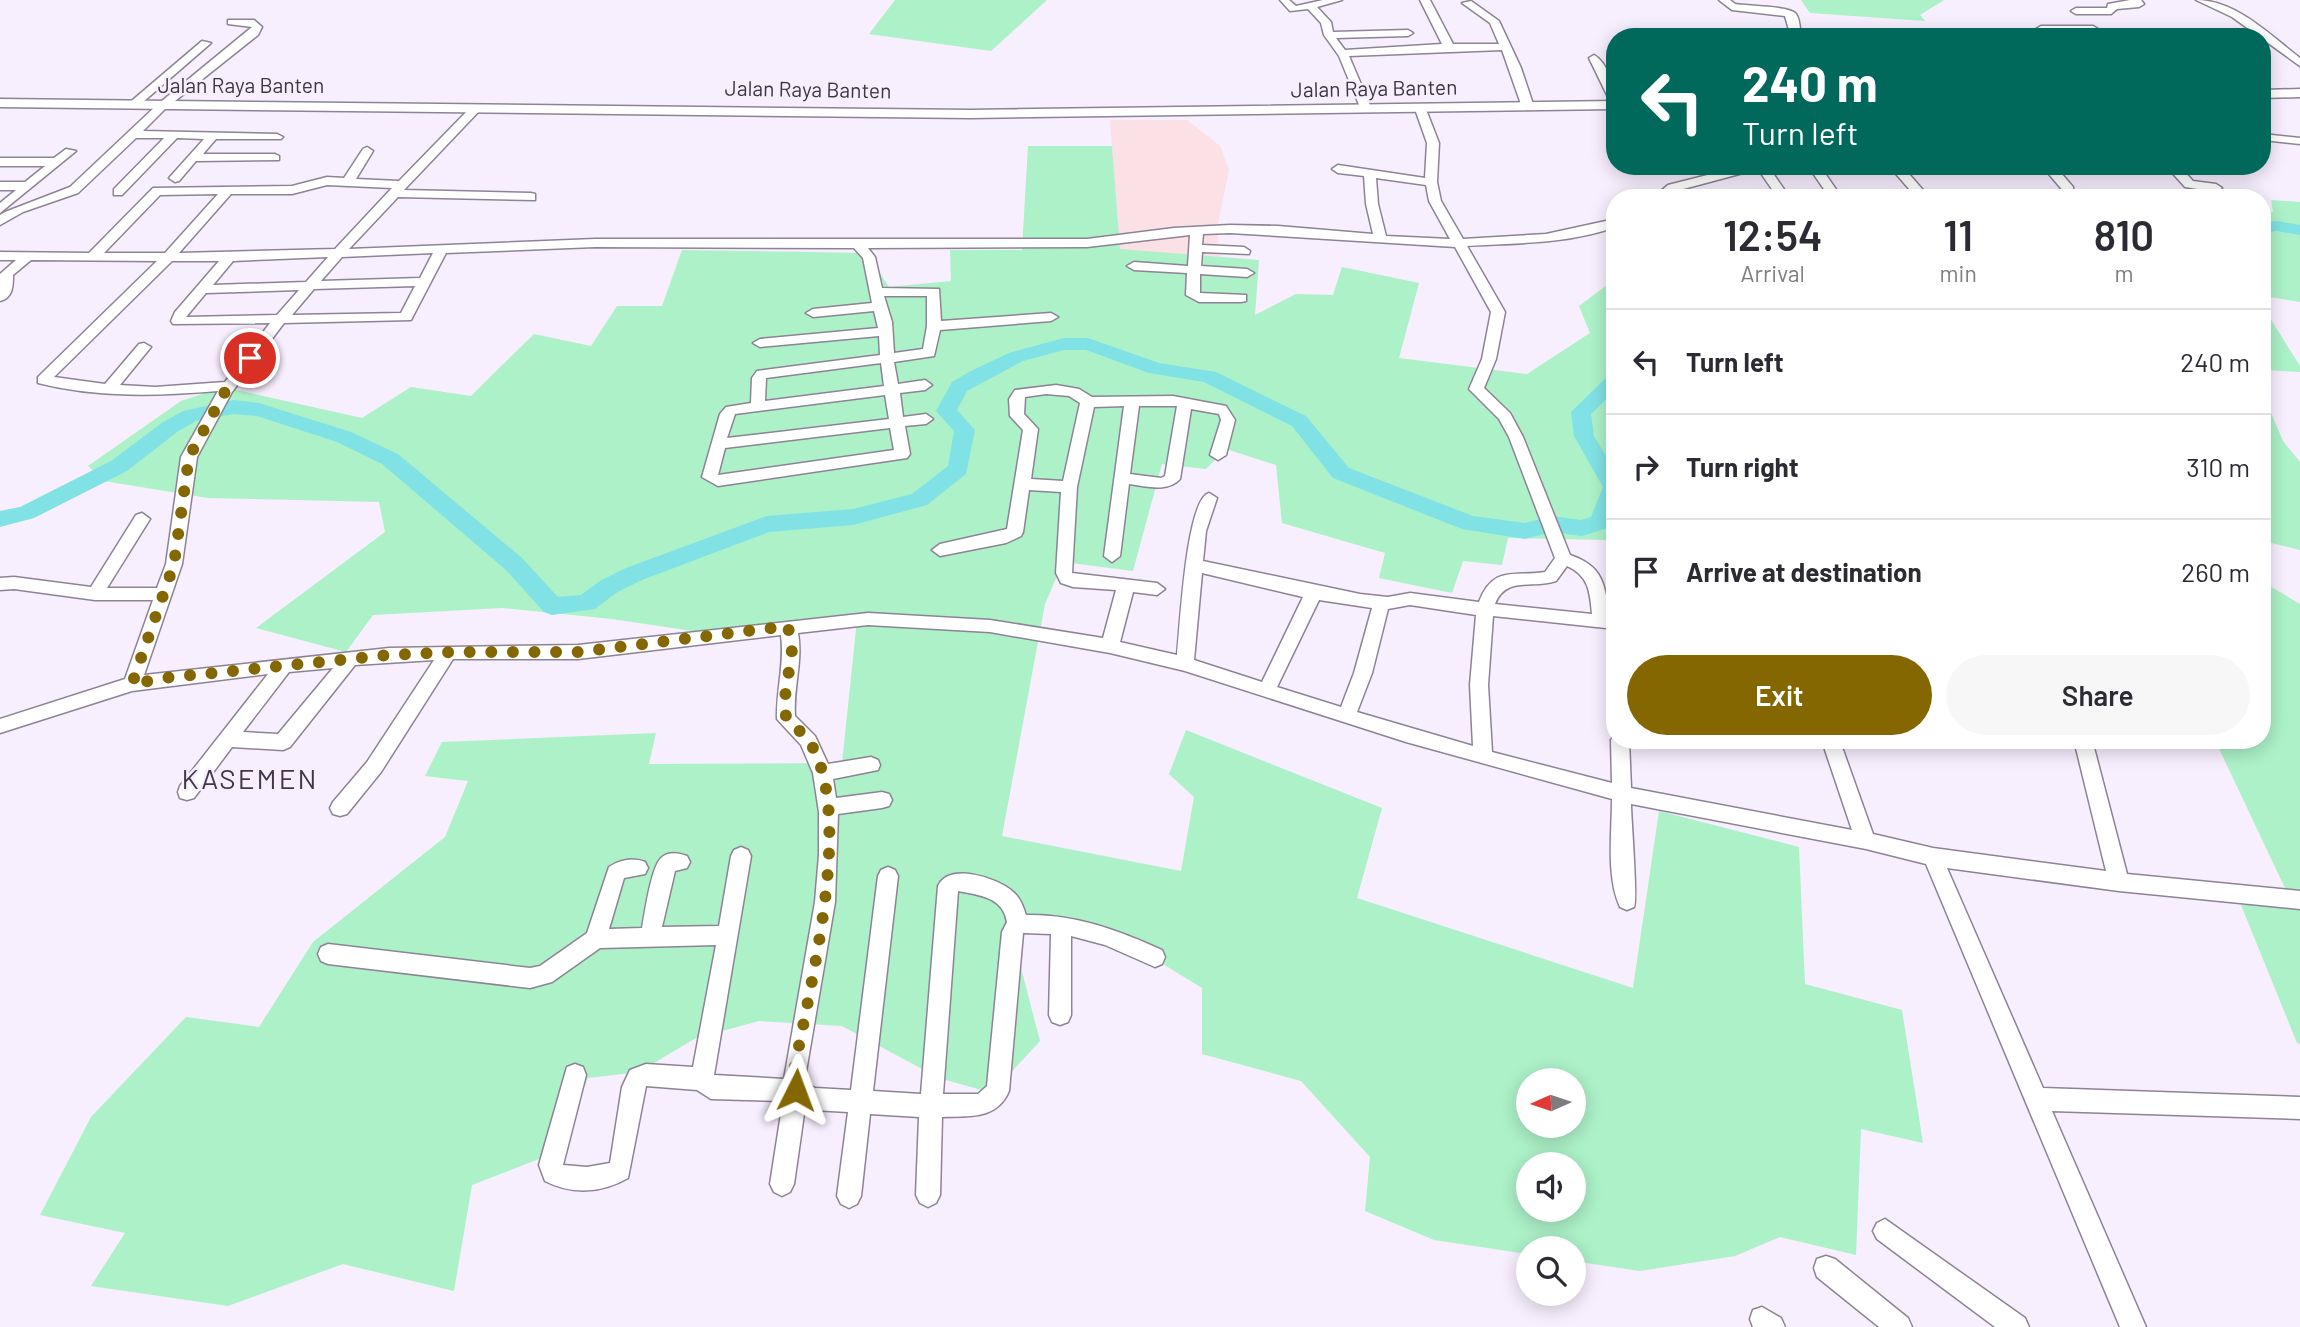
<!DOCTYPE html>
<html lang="en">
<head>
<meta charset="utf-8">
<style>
	:root { --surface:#fff; --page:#f7f7f7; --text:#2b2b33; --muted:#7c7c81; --line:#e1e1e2; --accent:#846700 }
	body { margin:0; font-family:Barlow,sans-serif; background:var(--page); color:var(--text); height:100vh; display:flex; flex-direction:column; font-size:26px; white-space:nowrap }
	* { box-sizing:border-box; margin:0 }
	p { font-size:23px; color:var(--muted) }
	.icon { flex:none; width:38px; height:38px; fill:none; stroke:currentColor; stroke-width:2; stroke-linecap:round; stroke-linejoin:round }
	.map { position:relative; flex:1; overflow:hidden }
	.panel { position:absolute; left:1606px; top:189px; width:665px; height:560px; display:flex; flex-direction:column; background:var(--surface); border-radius:28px; box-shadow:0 4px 18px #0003 }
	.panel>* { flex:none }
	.hud { position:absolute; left:1606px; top:28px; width:665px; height:147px; border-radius:28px; box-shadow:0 4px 18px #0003; background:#00695c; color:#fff; overflow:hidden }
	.needle { width:46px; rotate:267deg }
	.fabs { position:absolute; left:1516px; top:1068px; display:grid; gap:14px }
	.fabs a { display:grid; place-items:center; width:70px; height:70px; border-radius:50%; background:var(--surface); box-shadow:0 4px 18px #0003; font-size:35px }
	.pin { position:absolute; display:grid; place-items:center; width:60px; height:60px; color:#fff; margin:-30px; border:4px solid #fff; border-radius:50%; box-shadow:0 2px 7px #0007 }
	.me { position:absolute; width:77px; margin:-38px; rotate:3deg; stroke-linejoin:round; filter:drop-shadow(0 0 5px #0008) }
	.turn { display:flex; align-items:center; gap:24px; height:147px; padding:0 21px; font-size:32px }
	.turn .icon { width:91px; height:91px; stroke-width:2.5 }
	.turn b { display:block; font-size:49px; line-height:60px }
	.eta { display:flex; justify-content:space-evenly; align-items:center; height:119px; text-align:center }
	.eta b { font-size:42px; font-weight:600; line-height:49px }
	.cta { display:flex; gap:14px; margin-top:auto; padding:14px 21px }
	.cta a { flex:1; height:80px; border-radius:42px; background:var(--accent); color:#fff; font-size:28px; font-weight:600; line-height:80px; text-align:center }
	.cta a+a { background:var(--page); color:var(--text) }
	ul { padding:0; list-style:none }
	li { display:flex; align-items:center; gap:21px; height:105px; padding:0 21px; border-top:2px solid var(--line) }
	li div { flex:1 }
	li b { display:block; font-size:26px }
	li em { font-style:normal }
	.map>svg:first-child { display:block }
</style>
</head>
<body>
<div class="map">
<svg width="2300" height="1327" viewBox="0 0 2300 1327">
	<rect width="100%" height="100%" fill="#f7eefe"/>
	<polygon fill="#fbe0e6" points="1110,120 1187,120 1220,146 1229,170 1217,228 1220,257 1120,250"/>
	<g fill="#acf1c8" fill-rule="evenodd">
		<polygon points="895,0 1047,0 991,51 869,34"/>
		<polygon points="1801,0 1944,0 1920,15 1925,21 1810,13"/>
		<path d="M1028,146h84l8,103 139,11 -4,55 41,-21 37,1 9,-28 77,16 -20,75 128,16 63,-41 -11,-27 36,-27v281l-10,-20 -97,-2 -6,27 -39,-4 -11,32 -73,-15 6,-25 -103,-30 -6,-58 -50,-16 -20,20 -44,-5 -29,107 -70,-9 -18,42 -43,232 179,35 13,-74 -25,-23 17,-44 196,78 -25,90 276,90 26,-177 140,36 6,137 97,26 21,133 -62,-14 -5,126 -76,-18 -45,19 -95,15 -67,-10v-13h-45v6l-94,-14 -69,-29 5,-54 -69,-76 -99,-27v-66l-75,-46 -119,-24 32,123 -48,52 -53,-15 -97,-52 -83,-5 -63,17 -57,34 -51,6 -31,74 -85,33 -18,106 -111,-27 -115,42 -137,-20 34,-53 -85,-18 51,-98 95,-100 73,10 54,-85 132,-105 23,-56 -43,-5 17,-34 214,-9 -7,31 193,-1 15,-143 -158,12 -87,-13 -110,-11 -129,7 -27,37 -90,-24 129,-96 -6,-30 -171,-4 -104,-17 -16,-15 93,-65 42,-14 139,31 49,-31 60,9 63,-62 57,12 26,-40h45l20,-56 185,3 22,34 62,-6 -1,-31h72zM1528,1080h45v45h-45zM1528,1164h45v45h-45z"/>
		<polygon points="2271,200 2300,202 2300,302 2263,296 2263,211 2273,212"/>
		<polygon points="2263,307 2300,366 2300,372 2263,370"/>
		<polygon points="2263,394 2283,441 2300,462 2300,550 2263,541"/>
		<polygon points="2263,582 2300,604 2300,1044 2297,1043 2241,905 2293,905 2215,740 2263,740"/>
	</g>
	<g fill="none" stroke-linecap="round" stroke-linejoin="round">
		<g fill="#80e2e4" fill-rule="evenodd">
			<polygon points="2277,221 2300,225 2300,235 2277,231 2263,233 2263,223"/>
			<polygon points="1064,338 1088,338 1159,363 1216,372 1306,416 1349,468 1473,516 1525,523 1552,516 1581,520 1591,517 1603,487 1574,436 1571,412 1608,376 1615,374 1615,391 1591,414 1594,436 1615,471 1615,511 1608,528 1582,536 1552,532 1525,539 1462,529 1333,478 1292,426 1204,382 1149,373 1086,350 1064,350 1023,361 967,391 957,410 975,430 966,474 927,505 853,525 769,532 642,580 616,593 595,609 552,615 544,612 506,570 382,464 337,442 257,416 234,414 196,421 177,432 127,471 34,518 0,527 0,511 20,507 111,461 163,422 183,411 234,400 259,403 351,432 398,454 522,558 558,597 581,595 600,581 626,568 767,516 853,509 912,494 948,466 954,431 936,411 952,382 973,370 1009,353"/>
		</g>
		<g stroke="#8d8395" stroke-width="3">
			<g id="minor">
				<polygon points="1280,0 1289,0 1296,6 1323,0 1342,0 1317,7 1331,22 1333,32 1408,30 1413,33 1408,36 1336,38 1345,50 1442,44 1420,0 1430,0 1453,44 1499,44 1490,23 1462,3 1471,1 1499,21 1521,68 1534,107 1528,110 1522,107 1502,50 1349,56 1372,110 1362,112 1339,56 1324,35 1321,23 1308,9 1290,11"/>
				<path d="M1719,0h11l5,4c12,2 56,2 61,10 4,5 4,17 5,23h-10l-6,-21 -53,-6z"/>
				<polygon points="2130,0 2141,0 2144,4 2139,7 2117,9 2111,14 2076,14 2071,11 2076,8 2107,8 2108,4"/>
				<path d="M2196,0c40,0 74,35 104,58v8l-68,-49z"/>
				<polygon points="228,20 254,20 262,27 258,35 165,109 143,131 277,134 283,137 281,139 216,139 203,154 275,154 279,156 279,160 196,161 179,181 175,182 169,178 204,139 177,138 122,195 114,195 114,189 164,138 136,138 78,193 23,212 0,225 0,215 5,212 70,187 157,105 252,27 228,24"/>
				<polygon points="2041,26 2093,26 2098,29 2093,32 2037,31 2036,29"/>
				<polygon points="202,41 211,43 136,108 128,108 128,104"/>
				<path d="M1594,55c13,7 21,32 21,47l-6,-3 -20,-41z"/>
				<path d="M472,106l10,2 -78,82 127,3 4,1v6l-137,-3 -49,52 246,-10h492l87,-11 56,-3 48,1 95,8 -7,-30 -2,-28 -26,-3 -6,-4 6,-4 87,13 2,-35 -12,-34 10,-2 14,36 -2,39 4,19 22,38 83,-5 69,-15v8c-47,17 -99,16 -148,19l38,66 -9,47 -12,29 26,25 13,24 47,118c33,11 35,29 39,61l6,1v12l-122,-13 -5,69 4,67 120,31 -1,-43 4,-6v6h14l2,48 221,42 -28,-83 1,-7h49l-3,5 -29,2 31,87 60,14 173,23 -32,-131h18l35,134 173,17v18l-181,-18 -172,-23 96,220 257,9v22l-248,-8 94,216h-26l-194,-463 -60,-15 -235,-45c0,16 7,96 3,103l-7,3 -7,-3c-14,-30 -8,-75 -8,-108l-206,-57 -221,-71 -75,-18 -120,-21 -122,-7 -70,8c5,28 -5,55 -3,83l20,20 13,28 43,-7 7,3 2,5 -2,5 -45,9 3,19 46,-6 7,2 3,6 -3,6 -7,2 -44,6 -3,88 -29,170 1,12 8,4 36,2 27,-214 3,-6 7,-3 7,3 3,6 -25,215 48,3 17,-208c11,-24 59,-8 74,5 8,6 11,15 14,24 49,-1 92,15 136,35l3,7 -3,7 -7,3 -50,-22 -34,-9v79l-3,7 -8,3 -8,-3 -3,-7 2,-81 -28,-1 -14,158c-12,29 -41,25 -67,26l-2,78 -4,8 -8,4 -8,-4 -4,-8 3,-78 -49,-3 -9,82 -4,8 -8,4 -8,-4 -4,-8 11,-84 -35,-2 -8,-3 -11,77 -4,8 -8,4 -8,-4 -4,-8 13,-83 -72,-2 -14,-9 -51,-4 -18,92c-26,15 -56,17 -83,3l-6,-16 28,-98 8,-3 8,3 3,8 -23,90 24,2 23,-4 12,-76 8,-17 16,-6 47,3 23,-122 -116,3 -48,34 -22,6 -202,-24 -7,-3 -3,-7 3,-7 7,-3 202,24 10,-2 47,-33 22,-66c11,-7 23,-10 36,-5l3,6 -3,6 -21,4 -15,51 33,-1c3,-16 9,-60 19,-70 7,-7 18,-5 26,-2l3,6 -3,6 -12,3 -13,56 57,-1 12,-70 3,-6 7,-3 7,3 3,6 -37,219 70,4 31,-177 4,-47v-43l-6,-39 -12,-28 -24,-26c-1,-28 8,-56 4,-84l-203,24h-125l-72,113 -34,42 -7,2 -7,-2 -3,-6 3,-6 34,-40 67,-102 -79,5 -65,82 -7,3 -51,-3 -38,51 -7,2 -7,-2 -2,-6 2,-6 88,-112 -136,17 -132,42v-14l125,-40 28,-79h-58l-81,-11 -14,1v-12l14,-1 77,10 45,-72 6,-2 8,6 -43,69h50l9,-24 15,-107 37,-66c-60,5 -121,7 -180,-8v-6l119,-116 -126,-1 -18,15c0,11 0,23 -13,26v-27l16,-14h-16v-8l89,1 64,-65 139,-2 35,-9 17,1 19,-29 4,-2 6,4 -17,28 43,2zM1376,178l50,7 3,16 21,38 -64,-3 -8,-32zM327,185l65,3 -57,61 -156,4 52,-59h61zM218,194l-53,59h-61l56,-58zM1230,233l225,14 36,65 -9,47 -13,30 30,30 10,18 46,121 -10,14c-31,5 -52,-7 -66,30l-69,-9 -22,4 -28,-3 -157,-33 3,-30 11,-33 -8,-5c-23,6 -29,136 -32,162l-57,-13 13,-50 24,3 8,-6 -8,-6 -85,-10 5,-86 17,-80 30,-1 -20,150 8,6 8,-6 9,-72c17,2 38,9 51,-5l11,-70 28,5 2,6 -11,35 8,5 8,-5 9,-35 -9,-14 -53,-10 -81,1 -13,-8 -23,-4 -41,5 -6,9 1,17 13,14 -16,99 -67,15 -8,6 8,6 66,-13 15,-7 2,-4 6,-42 32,2 -5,81 5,10 12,4 43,3 -13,48 -113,-18 -122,-7 -290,32 -189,3 -245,27 38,-111 15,-107 35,-65 52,-69 127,-3 35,-67 149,-6 259,1 9,10 9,45 -59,6 -7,4 7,4 61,-6 4,17 -118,11 -7,4 7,4 119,-11 1,19 -123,16 -5,7 -1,25 -25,4 -6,7 -18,63 16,9 189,-28 3,-4 -5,-28 21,-2 7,-5 -7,-5 -23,3 -3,-24 25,-3 7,-5 -7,-5 -27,4 -4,-22 40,-6 6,-26 111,-9 7,-4 -7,-4 -110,8 -2,-32 -57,-1 -7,-31 -7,-9 219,-1 103,-12 -2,31 -54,-4 -7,4 7,4 53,3 -1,22 13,7h42l5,-1v-6l-46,-2v-19l47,3 7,-4 -7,-4 -46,-3 1,-14 47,2 1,-3 -6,-4 -42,-2 1,-11zM433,253l-13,25 -99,3 21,-24zM328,257l-22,25 -93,3 20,-24zM172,261h47l-44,51 -4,9 2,3 97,-1 -45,59 -70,5 -35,-2 31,-38 -7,-4 -5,1 -34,40 -51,-7zM415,286l-14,27 -109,2 22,-26zM299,290l-22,25 -91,2 20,-24zM884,296h43v30l-4,23 -29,4 -2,-31zM881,363l3,23 -119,15 1,-23zM1046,394l23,2 11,7 -17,78 -32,-2 7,-50 -14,-15 1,-17zM885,395l4,24 -162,19 8,-24zM1139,406h38l-12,70 -4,2 -31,-4zM890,428l4,22 -176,25 7,-27zM1567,566c22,10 23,26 25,48l-97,-10c11,-28 37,-15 61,-23zM1202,573l101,24 -41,85 -68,-22zM1319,600l53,8 -18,65 -13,34 -64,-20zM1410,605l66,10 -6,70 3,61 -116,-34 15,-39 16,-64zM333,668l-55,66 -35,-2 46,-60zM958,891c21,4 45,6 49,31l-5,10 -15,154 -9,8h-35z"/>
				<polygon points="2263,134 2300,138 2300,144 2263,140"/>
				<polygon points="66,149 76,151 0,213 0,203 16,190 0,190 0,182 25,182 45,166 0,166 0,158 54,158"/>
				<polygon points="1743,166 1768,166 1790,198 1778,198 1758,169 1676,191 1667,198 1653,198 1668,185"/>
				<polygon points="1808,166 1820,166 1842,198 1830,198"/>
				<polygon points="1889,166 1902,166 1930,198 1917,198"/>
				<polygon points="2042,166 2055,166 2073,187 2073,193 2065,193"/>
				<polygon points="2166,166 2179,166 2193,181 2216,184 2222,188 2216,192 2185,187"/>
				<polygon points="1885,1219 2025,1318 2029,1327 1995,1327 1877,1239 1873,1231 1877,1223"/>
				<polygon points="1826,1256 1835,1259 1908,1318 1912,1327 1879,1327 1817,1277 1814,1268 1817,1259"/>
				<polygon points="1762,1307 1781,1318 1785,1327 1753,1327 1750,1319 1753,1310"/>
			</g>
		</g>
		<g stroke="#8d8395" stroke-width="3">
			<g id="major">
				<polygon points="2300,89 2300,97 2263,98 2263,90"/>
				<polygon points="0,99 971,110 1615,101 1615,109 971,118 0,107"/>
			</g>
		</g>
		<use href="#minor" fill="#fff" fill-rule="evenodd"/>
		<use href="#major" fill="#fff" fill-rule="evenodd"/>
	</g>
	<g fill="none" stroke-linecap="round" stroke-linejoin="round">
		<path stroke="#846700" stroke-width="12" stroke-dasharray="0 21.6" d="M250,358l-24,32 -37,67 -15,107 -42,120 32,-6 225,-23 66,-3h124l209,-26 4,24 -7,47 1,22c7,8 17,13 23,22 47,73 0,246 -15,331l2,18"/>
	</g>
	<g text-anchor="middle" stroke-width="5" stroke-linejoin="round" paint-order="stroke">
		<g font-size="21" fill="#3b373f" stroke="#f7eefe">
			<text x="241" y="93">Jalan Raya Banten</text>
			<text transform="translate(1374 89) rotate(-1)" y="7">Jalan Raya Banten</text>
			<text transform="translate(808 90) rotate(1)" y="7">Jalan Raya Banten</text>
		</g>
		<g font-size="28" letter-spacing="2" fill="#413847" stroke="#f7eefe">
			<text x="250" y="789">KASEMEN</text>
		</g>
	</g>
</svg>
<div class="fabs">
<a><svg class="needle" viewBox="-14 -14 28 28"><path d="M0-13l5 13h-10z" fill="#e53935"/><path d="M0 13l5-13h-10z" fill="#7c7c81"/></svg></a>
<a><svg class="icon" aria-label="sound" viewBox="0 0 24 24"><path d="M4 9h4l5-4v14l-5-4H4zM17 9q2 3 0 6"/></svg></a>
<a><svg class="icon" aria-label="search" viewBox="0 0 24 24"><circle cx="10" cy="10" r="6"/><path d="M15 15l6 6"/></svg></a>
</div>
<div class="pin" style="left:250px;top:358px;background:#d93025"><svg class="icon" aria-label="arrive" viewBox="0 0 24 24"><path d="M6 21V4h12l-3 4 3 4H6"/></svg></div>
<svg class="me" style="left:796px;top:1090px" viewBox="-20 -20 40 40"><path d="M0-17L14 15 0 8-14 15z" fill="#846700" stroke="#fff" stroke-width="4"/></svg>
<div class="hud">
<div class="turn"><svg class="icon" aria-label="left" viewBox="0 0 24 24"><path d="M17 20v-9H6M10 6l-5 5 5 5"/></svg><div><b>240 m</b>Turn left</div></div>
</div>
<section class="panel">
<div class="eta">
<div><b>12:54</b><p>Arrival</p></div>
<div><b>11</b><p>min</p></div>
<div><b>810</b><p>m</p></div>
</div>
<ul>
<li><svg class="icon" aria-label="left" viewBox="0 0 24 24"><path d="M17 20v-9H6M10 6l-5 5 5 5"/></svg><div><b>Turn left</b></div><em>240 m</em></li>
<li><svg class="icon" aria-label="right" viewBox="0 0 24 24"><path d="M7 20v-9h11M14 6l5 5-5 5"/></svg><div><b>Turn right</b></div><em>310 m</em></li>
<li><svg class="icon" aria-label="arrive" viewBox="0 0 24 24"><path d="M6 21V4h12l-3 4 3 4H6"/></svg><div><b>Arrive at destination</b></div><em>260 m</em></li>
</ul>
<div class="cta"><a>Exit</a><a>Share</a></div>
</section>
</div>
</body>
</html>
